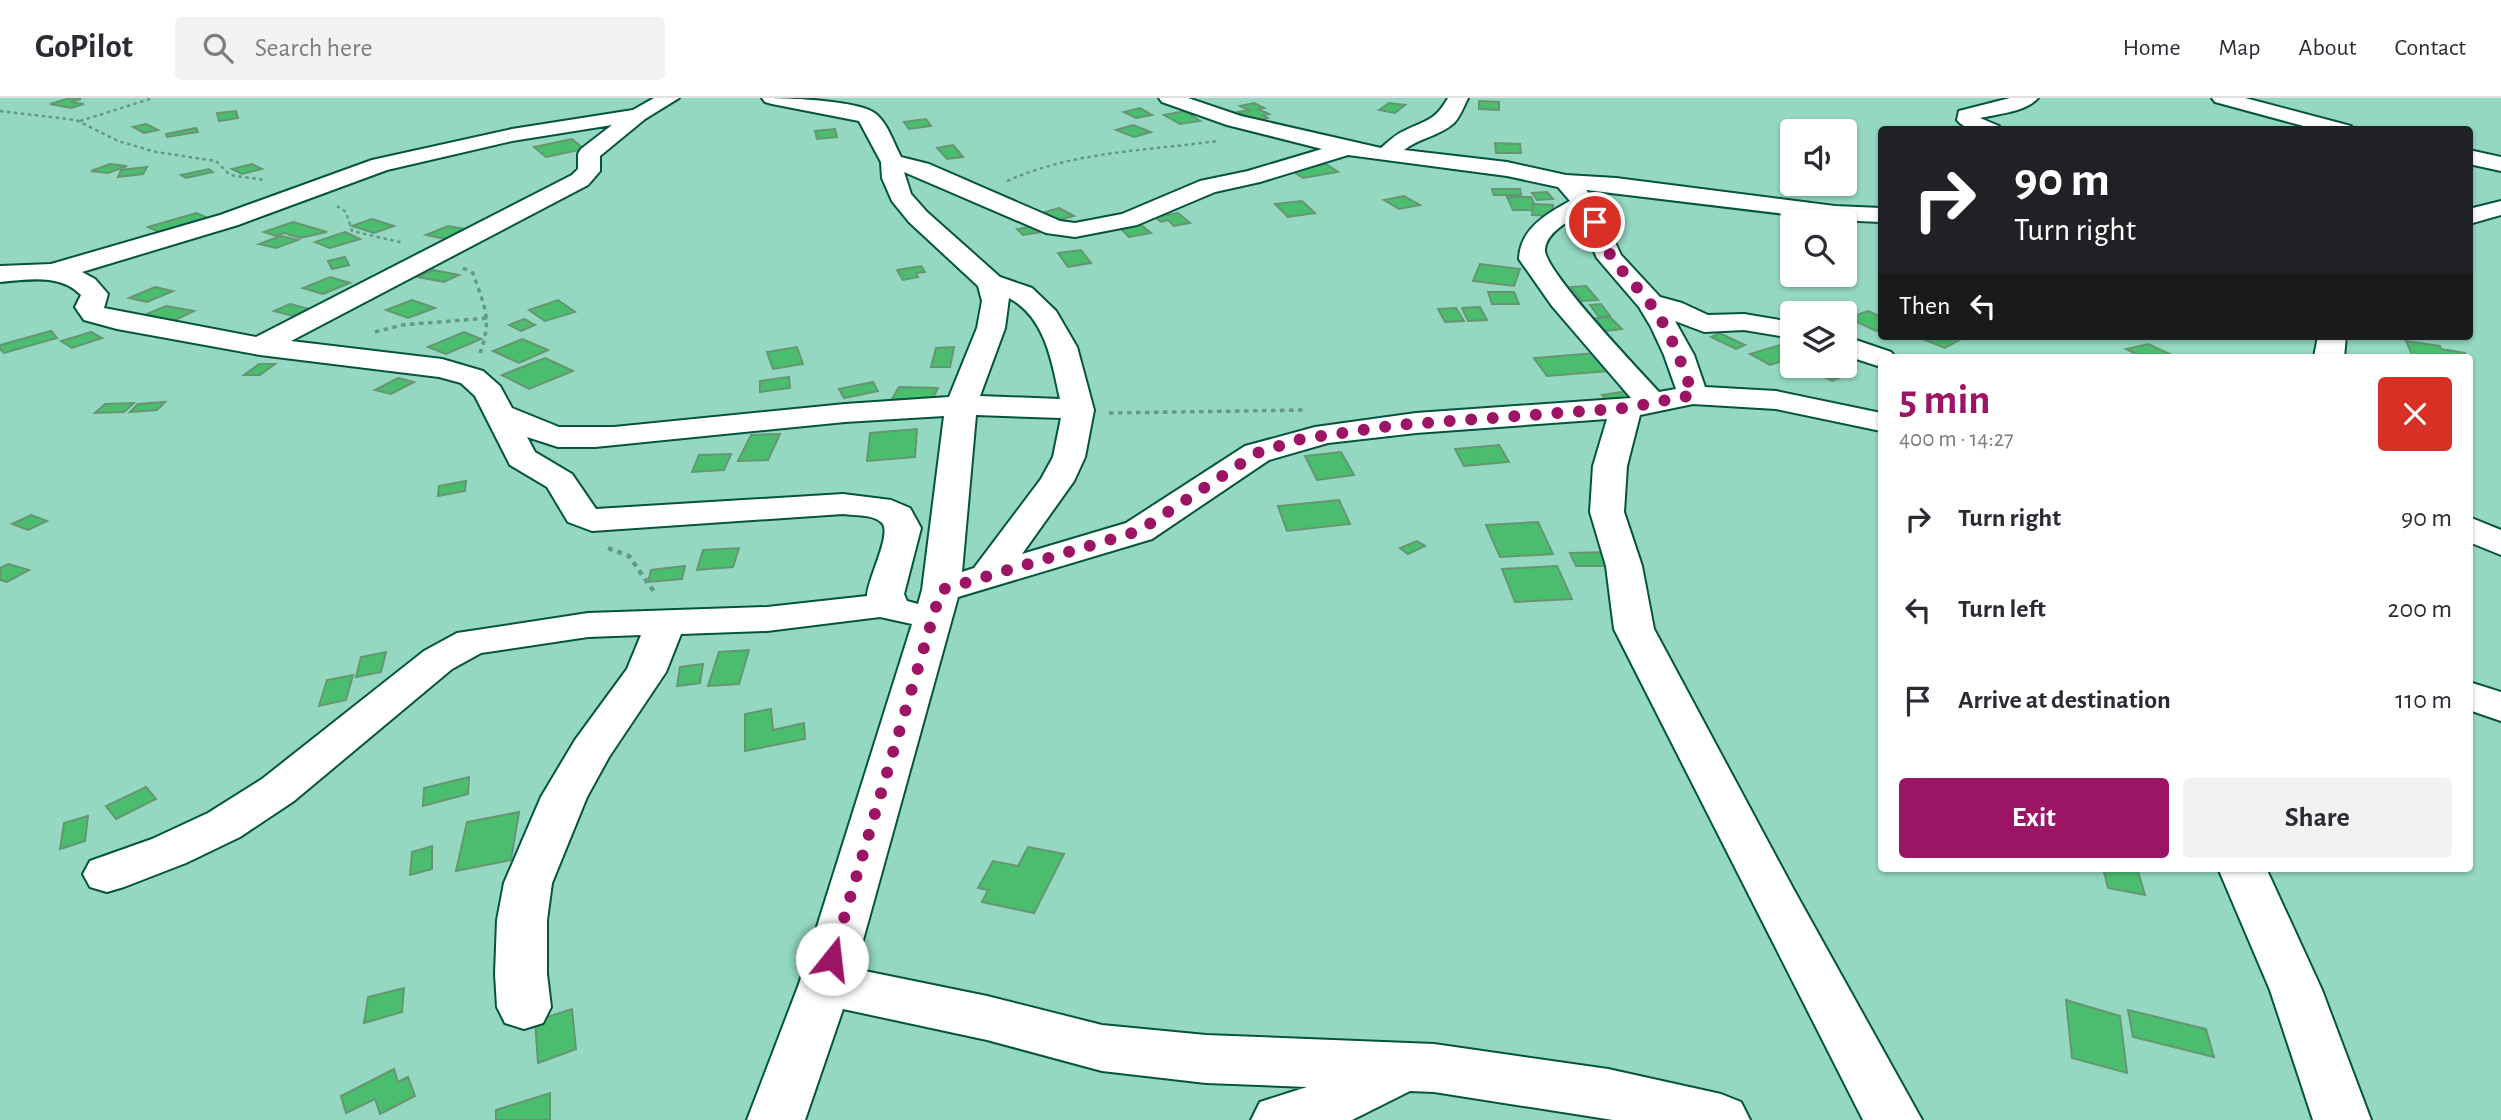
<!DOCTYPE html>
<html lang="en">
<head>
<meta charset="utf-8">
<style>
	:root { --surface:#fff; --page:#f2f2f3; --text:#2b2b33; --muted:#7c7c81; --line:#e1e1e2; --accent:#9c1565 }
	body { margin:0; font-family:"Alegreya Sans",sans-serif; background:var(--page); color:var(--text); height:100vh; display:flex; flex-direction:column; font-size:26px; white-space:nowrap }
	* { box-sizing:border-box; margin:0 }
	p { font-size:23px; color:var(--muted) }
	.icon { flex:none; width:38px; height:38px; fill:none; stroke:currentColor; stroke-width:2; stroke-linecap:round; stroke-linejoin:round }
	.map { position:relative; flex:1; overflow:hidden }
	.details { position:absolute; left:1878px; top:256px; width:595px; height:518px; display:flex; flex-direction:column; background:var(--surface); border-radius:7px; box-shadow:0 2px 5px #0004 }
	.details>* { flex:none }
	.guide { position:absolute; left:1878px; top:28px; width:595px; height:214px; border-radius:7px; box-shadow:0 2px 5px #0004; background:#202124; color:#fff; overflow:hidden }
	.buttons { position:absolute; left:1780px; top:21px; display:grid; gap:14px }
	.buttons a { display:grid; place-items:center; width:77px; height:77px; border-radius:7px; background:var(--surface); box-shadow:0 2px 5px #0004; font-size:35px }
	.pin { position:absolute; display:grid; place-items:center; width:60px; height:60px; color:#fff; margin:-30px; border:4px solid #fff; border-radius:50%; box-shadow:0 2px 7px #0007 }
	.me { position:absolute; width:77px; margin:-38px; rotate:16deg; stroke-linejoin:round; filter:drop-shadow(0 0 5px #0008) }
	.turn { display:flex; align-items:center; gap:24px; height:147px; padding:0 21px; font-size:32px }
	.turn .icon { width:91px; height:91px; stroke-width:2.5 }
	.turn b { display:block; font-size:49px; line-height:60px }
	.then { display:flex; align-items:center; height:66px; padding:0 21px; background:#0003; gap:14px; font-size:26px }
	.round { display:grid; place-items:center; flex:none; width:74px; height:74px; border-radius:7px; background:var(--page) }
	.summary { display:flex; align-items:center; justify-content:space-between; height:119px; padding:0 21px }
	h1 { font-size:42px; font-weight:700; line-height:52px; color:var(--accent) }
	.cta { display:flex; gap:14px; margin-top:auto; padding:14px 21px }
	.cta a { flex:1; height:80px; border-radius:7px; background:var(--accent); color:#fff; font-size:28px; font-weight:700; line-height:80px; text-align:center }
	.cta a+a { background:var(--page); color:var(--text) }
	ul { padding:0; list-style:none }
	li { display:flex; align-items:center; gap:21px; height:91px; padding:0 21px }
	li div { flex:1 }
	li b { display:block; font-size:26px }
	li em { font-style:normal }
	header { display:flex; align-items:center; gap:42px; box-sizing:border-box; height:98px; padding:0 35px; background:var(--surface); border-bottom:2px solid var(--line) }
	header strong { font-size:33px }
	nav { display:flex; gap:38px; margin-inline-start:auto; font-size:24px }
	.search { width:490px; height:63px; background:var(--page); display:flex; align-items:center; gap:18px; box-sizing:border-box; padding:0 24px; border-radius:7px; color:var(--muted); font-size:26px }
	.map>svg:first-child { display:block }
</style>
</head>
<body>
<header>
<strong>GoPilot</strong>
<div class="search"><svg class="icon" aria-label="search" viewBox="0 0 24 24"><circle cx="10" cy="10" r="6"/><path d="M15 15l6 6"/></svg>Search here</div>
<nav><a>Home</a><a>Map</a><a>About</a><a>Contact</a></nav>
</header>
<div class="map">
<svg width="2501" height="1022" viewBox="0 0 2501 1022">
	<rect width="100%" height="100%" fill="#94d8c1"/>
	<g fill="#4bbd6f" stroke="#669671" stroke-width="2">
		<polygon points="70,0 81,1 71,4 84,6 71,10 50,6"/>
		<polygon points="1479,3 1499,4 1499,12 1479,11"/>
		<polygon points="1254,5 1264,10 1258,11 1269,16 1263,17 1268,20 1257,23 1238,14 1249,12 1240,8"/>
		<polygon points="1389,5 1405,7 1395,15 1379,12"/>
		<polygon points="1140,10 1152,17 1136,20 1124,14"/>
		<polygon points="236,13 238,20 219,23 217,15"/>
		<polygon points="1185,13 1200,23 1180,26 1164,17"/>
		<polygon points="926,21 931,28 909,31 904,24"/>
		<polygon points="146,26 158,32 144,35 133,29"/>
		<polygon points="1133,27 1151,34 1134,39 1116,32"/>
		<polygon points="196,30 198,34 167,39 166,36"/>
		<polygon points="835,31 837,39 817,41 815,33"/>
		<polygon points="572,41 584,51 546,59 534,49"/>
		<polygon points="1495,45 1520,46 1521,55 1496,55"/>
		<polygon points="953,47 963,59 947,61 937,50"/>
		<polygon points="110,66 127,68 108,75 91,73"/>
		<polygon points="252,66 262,71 242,76 232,71"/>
		<polygon points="1326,66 1338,74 1303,80 1291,72"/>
		<polygon points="147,69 143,76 118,79 121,72"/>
		<polygon points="209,71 213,74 186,80 181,77"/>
		<polygon points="1492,91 1520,91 1521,97 1494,97"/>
		<polygon points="1547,94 1553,101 1537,102 1532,95"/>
		<polygon points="1404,98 1420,107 1399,111 1384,102"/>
		<polygon points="1507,99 1531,99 1537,112 1513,112"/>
		<polygon points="1302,103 1315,115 1288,119 1275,106"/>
		<polygon points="1533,106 1553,107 1552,118 1532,117"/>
		<polygon points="1059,110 1074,118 1059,122 1045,114"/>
		<polygon points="196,115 213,122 165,137 148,129"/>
		<polygon points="1178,115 1190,125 1174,128 1168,122 1161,124 1155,119"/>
		<polygon points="372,121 394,128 374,135 352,128"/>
		<polygon points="293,124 327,134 300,140 284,135 276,138 264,134"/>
		<polygon points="1140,126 1151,135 1129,139 1119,129"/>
		<polygon points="1040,127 1047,133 1023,137 1017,131"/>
		<polygon points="448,128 471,132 450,142 426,137"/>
		<polygon points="345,134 360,141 330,150 315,144"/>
		<polygon points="281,138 298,142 276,150 259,146"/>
		<polygon points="1081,152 1091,165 1068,169 1058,155"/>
		<polygon points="345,159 349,167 332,171 328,163"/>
		<polygon points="1480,166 1520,171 1514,188 1473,183"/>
		<polygon points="921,168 925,174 916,175 918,179 903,182 897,172"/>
		<polygon points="433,172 459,177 444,184 418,179"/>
		<polygon points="330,179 350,185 323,196 303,190"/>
		<polygon points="1586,188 1598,202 1582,203 1571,189"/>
		<polygon points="155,189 173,193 147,204 129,200"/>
		<polygon points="1488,194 1514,194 1519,206 1492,206"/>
		<polygon points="412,202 435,210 408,220 386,212"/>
		<polygon points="558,202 575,214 545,223 529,212"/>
		<polygon points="290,206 309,211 293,218 274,213"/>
		<polygon points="1601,206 1610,218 1599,219 1590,207"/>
		<polygon points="166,208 194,213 169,225 140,219"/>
		<polygon points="1480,209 1487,222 1468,223 1462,210"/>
		<polygon points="1456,210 1464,223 1445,224 1438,211"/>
		<polygon points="1868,213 1881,219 1881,231 1876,233 1848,220"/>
		<polygon points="1610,219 1622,231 1598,234 1587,221"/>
		<polygon points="524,221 535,227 521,233 509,227"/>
		<polygon points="51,233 57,240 4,255 0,251 0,247"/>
		<polygon points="91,234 102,240 72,250 61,243"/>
		<polygon points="464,234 481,241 446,256 428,249"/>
		<polygon points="1719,235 1745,247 1736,251 1711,239"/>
		<polygon points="1915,238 1952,238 1961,241 1945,250"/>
		<polygon points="522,241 548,252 519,265 493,253"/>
		<polygon points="2406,243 2440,248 2441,251 2465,255 2467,259 2413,259"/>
		<polygon points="2148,246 2176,259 2142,259 2126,251"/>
		<polygon points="1780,247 1792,253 1792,260 1770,267 1750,256"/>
		<polygon points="797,249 803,266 773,271 767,254"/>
		<polygon points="954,249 950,269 931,269 936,250"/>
		<polygon points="1596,255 1611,273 1547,278 1534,260"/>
		<polygon points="545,260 573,273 529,291 502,277"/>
		<polygon points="259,266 275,266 260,277 244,277"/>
		<polygon points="1820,268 1842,279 1832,283 1809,271"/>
		<polygon points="789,279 790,290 760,294 760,283"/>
		<polygon points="398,280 414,284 391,296 375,292"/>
		<polygon points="873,284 878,293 844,300 839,291"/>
		<polygon points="899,289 938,290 929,308 889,306"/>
		<polygon points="1628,293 1637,301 1610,305 1602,297"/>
		<polygon points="165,304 157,312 130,314 138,306"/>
		<polygon points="134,305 124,314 95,315 105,306"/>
		<polygon points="917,331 915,359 867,363 870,335"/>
		<polygon points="780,336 768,362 738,363 751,337"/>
		<polygon points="1499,347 1509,364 1464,368 1455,351"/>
		<polygon points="1341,354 1354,377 1317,382 1305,358"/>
		<polygon points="731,356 724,372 692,374 699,357"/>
		<polygon points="466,383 465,393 438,398 439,388"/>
		<polygon points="1339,402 1350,426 1287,433 1278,408"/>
		<polygon points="31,417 47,423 28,432 12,426"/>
		<polygon points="1538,424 1553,456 1500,459 1486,427"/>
		<polygon points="1417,443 1425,448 1408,456 1400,450"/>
		<polygon points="739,450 733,469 697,472 703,452"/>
		<polygon points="1609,454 1614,468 1576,468 1570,455"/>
		<polygon points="8,466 29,472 7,484 0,482 0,470"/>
		<polygon points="685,468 682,481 648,484 651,472"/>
		<polygon points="1557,468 1572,501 1515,504 1502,471"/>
		<polygon points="749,552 739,586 708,588 719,554"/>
		<polygon points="386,554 381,574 356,579 361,559"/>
		<polygon points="703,566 700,585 677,588 680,569"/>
		<polygon points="353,577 346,602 319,608 327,582"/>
		<polygon points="771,611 773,632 804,625 805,641 745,653 745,616"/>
		<polygon points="469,679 468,696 423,708 424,690"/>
		<polygon points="146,689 156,701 116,721 106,708"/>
		<polygon points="519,714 511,762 456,773 467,724"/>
		<polygon points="88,718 85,743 60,751 64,725"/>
		<polygon points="432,748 432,771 410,777 412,754"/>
		<polygon points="1028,749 1064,756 1034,815 982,804 988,792 978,790 993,763 1018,768"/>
		<polygon points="2103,770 2137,770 2145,797 2108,790"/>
		<polygon points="404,890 402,914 364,925 368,899"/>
		<polygon points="2066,902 2120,918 2127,975 2072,960"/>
		<polygon points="572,911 576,951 538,965 535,923"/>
		<polygon points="2128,912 2206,931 2214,959 2133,939"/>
		<polygon points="394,971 398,984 408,979 415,998 380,1016 375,1001 346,1015 341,998"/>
		<polygon points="550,995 550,1022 496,1022 496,1012"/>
	</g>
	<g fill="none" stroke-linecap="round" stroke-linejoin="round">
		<g stroke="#045441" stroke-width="4">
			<g id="minor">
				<path d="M654,0h25l-34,21 -45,37v15l-12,14 -297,156 151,18 41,12 17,15 12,22 47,19h55l231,-23 104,-7 28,-69 5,-27 -4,-15 -69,-64 -17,-21 -10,-23 -1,-16 -22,-41 -87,-17 -7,-2 -3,-4c23,0 97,2 114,16 12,10 18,30 25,43l28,7 131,57 15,2 47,-9 78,-33 48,-10 74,-22 -95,-24 -65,-23 -3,-4h29l53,18 140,32c7,-6 15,-14 23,-17 22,-11 31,-10 44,-33h20c-4,8 -8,19 -14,25 -14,13 -35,15 -50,27l103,12 59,13 50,3 219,28 46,2v14l-46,-2 -249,-30 10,12 25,53 39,42 22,6 26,12 36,-1 48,8v16l-48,-8 -40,2 -29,-11 19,34 11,32 71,4 105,22v18l-105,-22 -83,-5 -53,11 -13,51 -3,46 18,54 12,63 140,261 128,230h-59l-249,-491 -8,-63 -16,-54 3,-46 14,-47 -191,14 -88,10 -59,17 -117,79 -194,58 -103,372 132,27 115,29 104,10 228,9 174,25 113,25 20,8 9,18h-137l-179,-28 -24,-1 -58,29h-101l9,-18 47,-15 -101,-4 -104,-12 -115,-31 -144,-31 -38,111h-58l52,-136 113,-360 -32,-7 -113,14 -86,3 -15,38 -57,85 -22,40 -35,86 -5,37v54l4,33 -8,16 -19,6 -19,-6 -8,-16 -2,-33 2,-54 7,-37 37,-86 34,-57 52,-71 14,-34 -53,2 -107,16 -29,16 -158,132 -54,36 -54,26 -62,24 -17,5 -17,-5 -7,-13 7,-13 62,-22 56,-26 54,-34 162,-128 33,-18 131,-20 179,-6 100,-11c0,-17 27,-65 14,-74 -9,-8 -26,-6 -38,-8l-251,17 -24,-9 -21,-35 -37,-22 -35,-69 -14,-13 -22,-6 -179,-22 -143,-26 -33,-9 -9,-13 6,-12c-21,-22 -54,-15 -81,-13v-16l51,-2 169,-49 152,-55 140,-31 121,-19zM612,27l-31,24 -3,5v15l-6,6 -316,162 -152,-29 4,-14 -13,-15 -13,-7 156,-47 149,-55 125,-29zM1348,57l159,21 51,11 12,14c-24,13 -50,28 -51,58l33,47 79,92 -215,15 -101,14 -70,19 -119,77 -104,31 52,-73 11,-24 9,-47 -17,-63 -21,-36 -24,-23 -32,-11 -73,-65 -16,-18 -7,-22 142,61 29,4 62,-12 78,-33 45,-10zM1578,118l19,42 42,49 12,20 13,28 12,34 -17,3c-18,-20 -117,-123 -114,-143 2,-16 20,-26 33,-33zM1009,200c37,20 43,65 51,101l-80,-3 25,-68zM976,317l85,3 -8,39 -12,22 -67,89 -12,4zM944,318l-22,174 -4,14 -11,-3 -3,-7 17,-66 -11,-20 -19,-8 -48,-6 -247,15 -24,-35 -37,-22 -8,-15 31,10h37l250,-25z"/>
				<path d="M2010,0h28c-12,14 -40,16 -58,20l19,8 3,4c-15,0 -35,3 -45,-10l2,-9z"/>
				<polygon points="2212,0 2245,0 2351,28 2354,32 2318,32 2215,4"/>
				<polygon points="2469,52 2501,59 2501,73 2469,66"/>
				<polygon points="2501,103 2501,117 2469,126 2469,111"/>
				<polygon points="1844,238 1891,254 1895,259 1881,259 1881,269 1844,257"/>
				<polygon points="2318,238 2346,238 2344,259 2314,259"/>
				<polygon points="2469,419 2501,432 2501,457 2469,444"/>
				<polygon points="2469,584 2501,594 2501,623 2469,612"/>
				<polygon points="2218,770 2266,770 2322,892 2371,1022 2313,1022 2270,892"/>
			</g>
		</g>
		<g stroke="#649987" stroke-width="2.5" stroke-dasharray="3.5 3.5" stroke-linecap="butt">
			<polyline points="0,13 76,22 118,43 156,54 216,63 230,77 265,82"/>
			<polyline points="80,23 153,0"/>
			<path d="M1007,83c67,-30 139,-30 210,-40"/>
			<polyline points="337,108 346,114 352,133 404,145"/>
		</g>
		<g stroke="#649987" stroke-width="3.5" stroke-dasharray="4.5 4.5" stroke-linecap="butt">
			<path d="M463,170l10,5c11,34 20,45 7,80"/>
			<polyline points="375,234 402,227 488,220"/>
			<polyline points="1109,315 1306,312"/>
		</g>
		<polyline stroke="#649987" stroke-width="4.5" stroke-dasharray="5 5" stroke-linecap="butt" points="608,450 629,458 655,495"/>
		<use href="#minor" fill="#fff" fill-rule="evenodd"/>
	</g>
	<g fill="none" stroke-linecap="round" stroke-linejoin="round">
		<path stroke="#9c1565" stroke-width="12" stroke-dasharray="0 21.6" d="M832,861l109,-369 198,-59 118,-78 44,-14 96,-14 229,-17 67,-13c-12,-33 -23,-66 -44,-93 -23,-29 -42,-42 -54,-80"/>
	</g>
</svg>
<div class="buttons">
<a><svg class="icon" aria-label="sound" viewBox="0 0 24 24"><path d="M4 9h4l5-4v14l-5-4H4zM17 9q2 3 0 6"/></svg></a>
<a><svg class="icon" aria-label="search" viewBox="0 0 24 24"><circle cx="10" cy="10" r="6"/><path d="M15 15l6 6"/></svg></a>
<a><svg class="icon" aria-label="layers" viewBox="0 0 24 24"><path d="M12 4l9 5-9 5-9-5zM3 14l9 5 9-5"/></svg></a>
</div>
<div class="pin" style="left:1595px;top:124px;background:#d93025"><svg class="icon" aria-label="arrive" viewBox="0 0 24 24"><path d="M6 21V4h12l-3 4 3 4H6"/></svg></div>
<svg class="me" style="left:832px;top:861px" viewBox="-20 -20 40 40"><circle r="19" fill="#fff"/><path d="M0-13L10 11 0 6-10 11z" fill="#9c1565"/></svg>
<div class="guide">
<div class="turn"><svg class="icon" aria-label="right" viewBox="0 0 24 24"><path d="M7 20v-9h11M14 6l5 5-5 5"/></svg><div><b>90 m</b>Turn right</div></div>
<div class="then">Then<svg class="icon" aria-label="left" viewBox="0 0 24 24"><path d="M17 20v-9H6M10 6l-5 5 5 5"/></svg></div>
</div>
<section class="details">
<div class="summary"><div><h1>5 min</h1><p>400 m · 14:27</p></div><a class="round" style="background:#d93025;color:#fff"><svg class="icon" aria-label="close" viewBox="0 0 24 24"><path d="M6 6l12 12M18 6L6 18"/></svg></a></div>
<ul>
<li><svg class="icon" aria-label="right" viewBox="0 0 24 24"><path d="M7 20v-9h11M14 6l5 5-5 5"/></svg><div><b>Turn right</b></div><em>90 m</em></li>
<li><svg class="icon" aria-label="left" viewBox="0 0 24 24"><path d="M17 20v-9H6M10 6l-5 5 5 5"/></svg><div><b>Turn left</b></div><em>200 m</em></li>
<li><svg class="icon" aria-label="arrive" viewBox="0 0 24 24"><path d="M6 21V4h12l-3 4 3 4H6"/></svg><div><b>Arrive at destination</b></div><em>110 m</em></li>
</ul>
<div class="cta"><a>Exit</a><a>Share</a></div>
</section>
</div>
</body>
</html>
